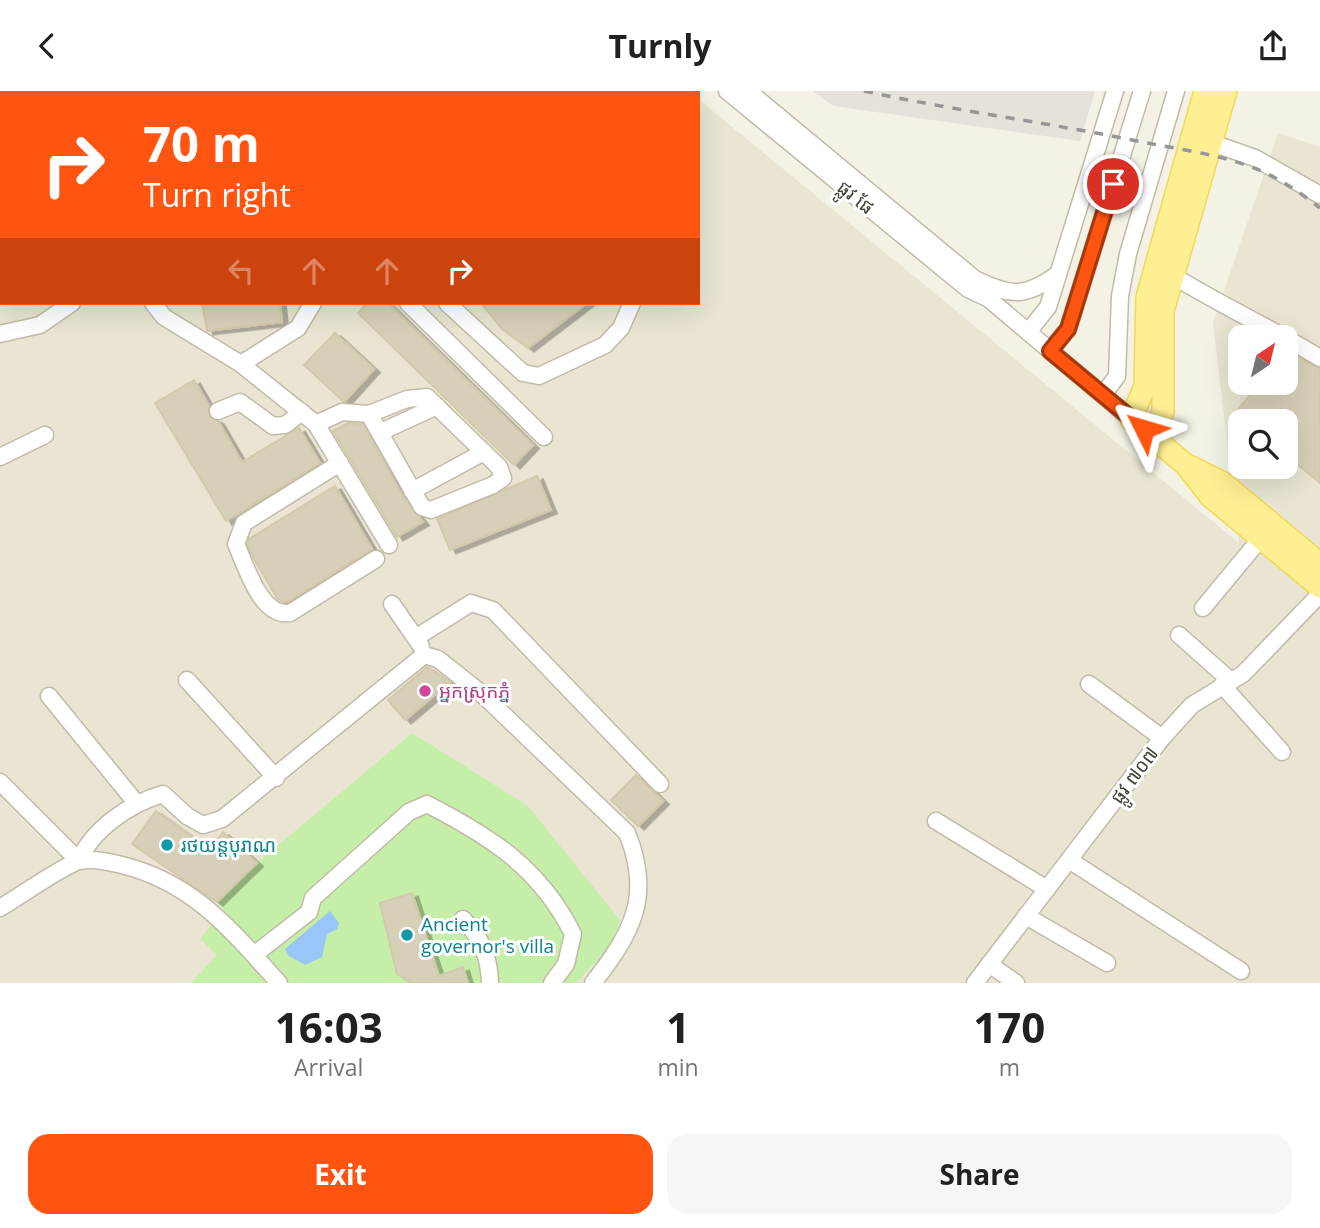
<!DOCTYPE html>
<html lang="en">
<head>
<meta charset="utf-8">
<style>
	:root { --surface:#fff; --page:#f6f6f6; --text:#202124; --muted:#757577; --accent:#f51 }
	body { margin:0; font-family:"Open Sans","Noto Sans Khmer",sans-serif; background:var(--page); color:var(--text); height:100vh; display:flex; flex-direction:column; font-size:26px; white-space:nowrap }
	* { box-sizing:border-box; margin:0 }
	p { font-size:23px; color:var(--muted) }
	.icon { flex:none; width:38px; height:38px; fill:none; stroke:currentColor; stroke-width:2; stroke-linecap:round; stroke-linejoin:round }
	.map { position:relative; height:892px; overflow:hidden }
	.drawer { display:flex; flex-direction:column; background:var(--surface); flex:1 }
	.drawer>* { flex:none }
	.guide { position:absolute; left:0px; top:0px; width:700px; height:214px; box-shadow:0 7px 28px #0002; background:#f51; color:#fff; overflow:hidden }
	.needle { width:46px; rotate:35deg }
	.controls { position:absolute; left:1228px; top:234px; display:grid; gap:14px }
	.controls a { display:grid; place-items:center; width:70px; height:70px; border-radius:14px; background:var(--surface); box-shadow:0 7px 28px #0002; font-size:35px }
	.pin { position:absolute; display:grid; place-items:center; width:60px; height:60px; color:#fff; margin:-30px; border:4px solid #fff; border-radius:50%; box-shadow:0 2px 7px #0007 }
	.me { position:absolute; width:77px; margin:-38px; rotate:310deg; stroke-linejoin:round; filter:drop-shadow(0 0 5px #0008) }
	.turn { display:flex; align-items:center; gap:24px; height:147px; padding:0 28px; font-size:32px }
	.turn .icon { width:91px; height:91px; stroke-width:2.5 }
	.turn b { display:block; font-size:49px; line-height:60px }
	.lanes { display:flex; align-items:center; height:66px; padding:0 28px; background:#0003; justify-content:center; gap:35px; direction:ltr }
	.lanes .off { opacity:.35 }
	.eta { display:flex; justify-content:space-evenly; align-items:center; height:119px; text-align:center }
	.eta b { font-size:42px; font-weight:700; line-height:49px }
	.action { display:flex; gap:14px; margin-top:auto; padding:14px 28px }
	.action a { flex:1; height:80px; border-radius:21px; background:var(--accent); color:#fff; font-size:28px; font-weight:700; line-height:80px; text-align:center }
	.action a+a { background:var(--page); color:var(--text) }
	header { display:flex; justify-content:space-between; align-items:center; height:91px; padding:0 28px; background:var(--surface); font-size:32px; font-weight:700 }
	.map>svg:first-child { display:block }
</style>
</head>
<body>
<header><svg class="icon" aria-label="back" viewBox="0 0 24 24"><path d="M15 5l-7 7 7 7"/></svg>Turnly<svg class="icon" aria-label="share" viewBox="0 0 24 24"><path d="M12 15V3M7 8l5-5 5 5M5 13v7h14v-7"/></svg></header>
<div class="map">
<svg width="1320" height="892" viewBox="0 0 1320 892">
	<defs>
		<filter id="shadow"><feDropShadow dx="6" dy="3.5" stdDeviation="0" flood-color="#0004"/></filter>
	</defs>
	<rect width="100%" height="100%" fill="#f4f2e5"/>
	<path fill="#e9e5d2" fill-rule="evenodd" d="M0,0h688l2,2h-688v210h696v-204l541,444 -26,-220 65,-190 42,14v836h-1320zM1241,247h45v45h-45zM1241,331h45v45h-45z"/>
	<polygon fill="#e6e2da" points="813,0 1095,0 1080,50 833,15"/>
	<polygon fill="#c5eea8" points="412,642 528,715 620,829 611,854 576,892 191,892 217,864 200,848 224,818 217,811 257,772"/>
	<polygon fill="#99c5f9" points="330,820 339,832 337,838 327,843 322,866 305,874 289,865 285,858"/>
	<g fill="#d7d0b9" stroke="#d3c9ab" stroke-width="2" filter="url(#shadow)">
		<polygon points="202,212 280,212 282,231 207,240"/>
		<polygon points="367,212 388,212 533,354 514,374 358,222"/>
		<polygon points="481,212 587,212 528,257 502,238"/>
		<polygon points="335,242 374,278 344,311 304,274"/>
		<polygon points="1287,260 1320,278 1320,392 1286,364 1286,331 1245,331 1235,322 1260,292 1286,292"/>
		<polygon points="194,289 209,315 209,325 218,330 242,371 299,337 320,372 226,430 155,312"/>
		<polygon points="348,332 363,333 403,406 423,431 397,446 333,340"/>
		<polygon points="537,385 551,419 450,459 437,428"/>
		<polygon points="335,395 372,458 287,511 283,511 277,507 253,466 247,453 249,448"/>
		<polygon points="427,576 450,591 405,629 388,609"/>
		<polygon points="636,684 663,710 638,735 611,709"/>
		<polygon points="156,720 210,759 223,741 257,772 217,811 132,753"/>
		<polygon points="412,802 439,885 463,876 468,892 412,892 397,883 380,812"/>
	</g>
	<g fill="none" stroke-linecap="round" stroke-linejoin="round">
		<g stroke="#c1bba6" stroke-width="19">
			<g id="minor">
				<polyline points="7,0 8,2"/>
				<polyline points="274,0 276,2"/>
				<polyline points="487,0 487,2"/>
				<polyline points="727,0 968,198 989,208 1131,328"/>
				<polyline points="748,0 976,189 987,206"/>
				<polyline points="223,2 224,0"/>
				<polyline points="0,15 2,14"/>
				<polyline points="1201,48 1255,67 1320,104"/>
				<path d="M1172,184c48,30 99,53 148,83"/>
				<path d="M977,189c35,17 49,17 81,-6"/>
				<polyline points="153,212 164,226 241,273 316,333 389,454"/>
				<polyline points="408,212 544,346"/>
				<polyline points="447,212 523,282 539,285 605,254 621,237 632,212"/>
				<polyline points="1028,241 1048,216 1115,0"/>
				<polyline points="0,243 40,234 72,212"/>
				<polyline points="1050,260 1068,238 1142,0"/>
				<polyline points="241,273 298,237 313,212"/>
				<polyline points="1103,304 1117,285 1120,205 1128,163 1176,0"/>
				<polyline points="218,320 240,311 273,335 285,334 302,321"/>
				<polyline points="316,333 342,321 369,323 407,308 427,306 499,376 503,387 493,394 431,419 422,416 369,323"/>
				<polyline points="381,341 437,315"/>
				<polyline points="0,366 45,344"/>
				<path d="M340,372l-96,60 -8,21c10,22 25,74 54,69l86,-54"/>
				<polyline points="412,400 484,361"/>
				<polyline points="392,513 421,555"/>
				<polyline points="1203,517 1261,447"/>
				<polyline points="1179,544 1231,590"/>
				<polyline points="417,546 471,512 493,519 660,693"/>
				<polyline points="187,589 276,687"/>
				<polyline points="1089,593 1162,647"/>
				<polyline points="1222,594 1282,661"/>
				<polyline points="49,605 137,713"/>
				<path d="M0,691l79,79c13,-32 52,-58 84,-67l24,22 16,9 19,-6 202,-164 14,4 43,34 146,140c26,63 5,100 -34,150"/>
				<polyline points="936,730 1047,798"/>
				<polyline points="1069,769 1241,880"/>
				<path d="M0,817c17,-10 64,-43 79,-47 13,-3 31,1 43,4 72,18 109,65 157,118"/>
				<polyline points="1026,825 1107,872"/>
				<path d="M463,828c19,20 26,37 27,64"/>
				<path d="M254,864l55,-43 4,-14 96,-86 18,-8c64,33 113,64 146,130l-7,30 -14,19"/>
				<polyline points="989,873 1016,892"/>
				<polyline points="975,892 1162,647 1192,614 1243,583 1320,503"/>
			</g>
		</g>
		<g stroke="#f2d856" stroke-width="24">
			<g id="major">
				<polyline points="1205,0 1147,206 1145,295 1131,328 1186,374 1211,406 1320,496"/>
				<polyline points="1155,348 1163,320 1163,220 1226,0"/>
				<polyline points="1191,376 1223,392 1320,473"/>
			</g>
		</g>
		<use href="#minor" stroke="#fff" stroke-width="16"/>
		<use href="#major" stroke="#ffef93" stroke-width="21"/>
		<path stroke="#969696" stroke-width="3.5" stroke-dasharray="9 9" stroke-linecap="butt" d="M864,0c93,20 186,32 278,51 36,7 75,12 109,25 26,9 48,25 69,41"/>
	</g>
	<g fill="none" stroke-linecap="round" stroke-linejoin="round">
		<g stroke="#a6370b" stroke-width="18">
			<polyline id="route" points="1113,93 1068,238 1050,260 1144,338"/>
		</g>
		<use href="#route" stroke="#f51" stroke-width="12"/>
	</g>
	<circle fill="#d1479c" stroke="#fff" stroke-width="2.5" cx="425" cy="600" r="7"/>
	<g fill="#0f9aa8" stroke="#fff" stroke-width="2.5">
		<circle cx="167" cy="754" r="7"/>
		<circle cx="407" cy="844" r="7"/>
	</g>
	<g text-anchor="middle" stroke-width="6" stroke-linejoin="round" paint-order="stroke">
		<g font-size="19" fill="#484334" stroke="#fff">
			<text transform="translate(856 106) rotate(39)" y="7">ផ្លូវ ផែ</text>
			<text transform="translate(1134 684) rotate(-53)" y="7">ផ្លូវ ៧០៧</text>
		</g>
		<g font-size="19" fill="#b23c85" stroke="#fff" text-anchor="start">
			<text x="439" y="607">អ្នកស្រុកភ្នំ</text>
		</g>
		<g font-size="19" fill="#0d838f" stroke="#fff" text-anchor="start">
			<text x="181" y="761">រថយន្តបុរាណ</text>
			<text x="421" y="840">Ancient<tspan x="421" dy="22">governor's villa</tspan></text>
		</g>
	</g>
</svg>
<div class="controls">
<a><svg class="needle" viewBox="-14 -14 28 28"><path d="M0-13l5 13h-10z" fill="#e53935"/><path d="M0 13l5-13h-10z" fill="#757577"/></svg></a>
<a><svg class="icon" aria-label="search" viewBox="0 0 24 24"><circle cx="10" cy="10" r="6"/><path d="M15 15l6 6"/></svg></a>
</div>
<div class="pin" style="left:1113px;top:93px;background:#d93025"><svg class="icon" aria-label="arrive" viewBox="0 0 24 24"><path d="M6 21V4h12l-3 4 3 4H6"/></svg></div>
<svg class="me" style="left:1144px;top:338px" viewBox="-20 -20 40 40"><path d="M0-17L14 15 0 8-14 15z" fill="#f51" stroke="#fff" stroke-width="4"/></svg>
<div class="guide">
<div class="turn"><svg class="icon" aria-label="right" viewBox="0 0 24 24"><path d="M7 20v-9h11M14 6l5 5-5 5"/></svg><div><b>70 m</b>Turn right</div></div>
<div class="lanes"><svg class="icon off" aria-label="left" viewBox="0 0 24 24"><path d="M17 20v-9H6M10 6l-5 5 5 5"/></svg><svg class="icon off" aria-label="ahead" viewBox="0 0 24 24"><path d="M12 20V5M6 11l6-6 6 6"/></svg><svg class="icon off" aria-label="ahead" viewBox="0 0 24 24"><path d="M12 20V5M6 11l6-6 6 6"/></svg><svg class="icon" aria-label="right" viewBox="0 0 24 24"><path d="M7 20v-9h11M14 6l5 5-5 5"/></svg></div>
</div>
</div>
<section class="drawer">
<div class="eta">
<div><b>16:03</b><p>Arrival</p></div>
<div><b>1</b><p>min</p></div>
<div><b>170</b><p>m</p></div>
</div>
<div class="action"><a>Exit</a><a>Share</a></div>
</section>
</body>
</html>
